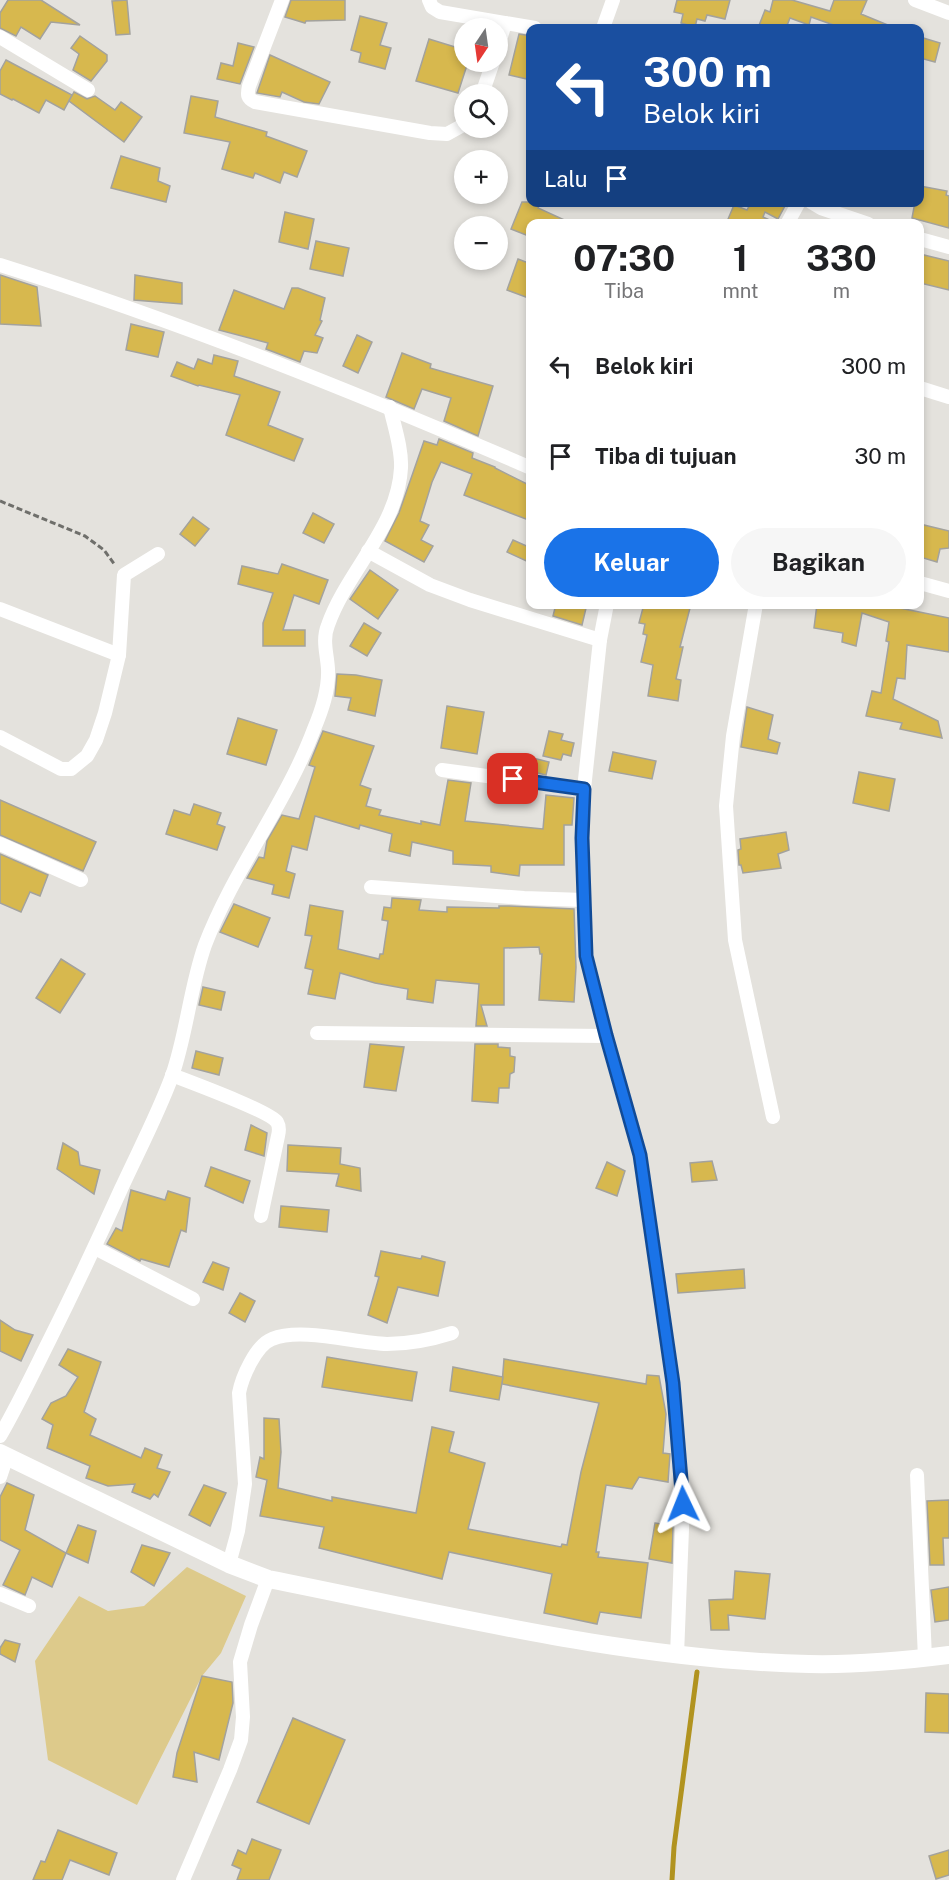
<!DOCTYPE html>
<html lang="id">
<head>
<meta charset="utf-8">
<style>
	:root { --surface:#fff; --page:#f6f6f6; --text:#202124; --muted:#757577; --accent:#1a73e8 }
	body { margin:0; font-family:"Public Sans",sans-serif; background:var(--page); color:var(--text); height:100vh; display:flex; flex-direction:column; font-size:22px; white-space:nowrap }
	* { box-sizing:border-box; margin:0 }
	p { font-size:20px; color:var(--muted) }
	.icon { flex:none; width:33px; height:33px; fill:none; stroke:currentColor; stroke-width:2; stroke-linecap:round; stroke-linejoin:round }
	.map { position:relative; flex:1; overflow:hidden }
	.details { position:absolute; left:526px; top:219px; width:398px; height:390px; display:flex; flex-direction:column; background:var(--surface); border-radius:12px; box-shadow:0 3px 9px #0003 }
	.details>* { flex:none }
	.hud { position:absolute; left:526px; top:24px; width:398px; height:183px; border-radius:12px; box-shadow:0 3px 9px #0003; background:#1a4fa0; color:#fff; overflow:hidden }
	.needle { width:39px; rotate:193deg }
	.tools { position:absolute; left:454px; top:18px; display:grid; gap:12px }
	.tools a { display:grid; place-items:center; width:54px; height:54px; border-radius:50%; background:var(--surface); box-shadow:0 3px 9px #0003; font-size:30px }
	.pin { position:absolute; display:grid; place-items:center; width:51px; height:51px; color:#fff; margin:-26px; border-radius:12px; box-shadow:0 3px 9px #0006 }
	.me { position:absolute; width:66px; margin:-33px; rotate:358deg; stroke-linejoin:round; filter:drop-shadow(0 0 4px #0008) }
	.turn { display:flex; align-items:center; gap:21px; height:126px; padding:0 18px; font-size:27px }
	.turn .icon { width:78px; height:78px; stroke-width:2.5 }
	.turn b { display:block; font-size:42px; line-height:51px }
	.then { display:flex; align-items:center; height:57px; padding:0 18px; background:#0003; gap:12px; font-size:22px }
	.eta { display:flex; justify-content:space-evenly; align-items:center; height:102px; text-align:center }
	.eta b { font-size:36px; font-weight:700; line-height:42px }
	.primary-button { display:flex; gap:12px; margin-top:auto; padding:12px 18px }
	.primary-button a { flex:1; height:69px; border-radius:36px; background:var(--accent); color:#fff; font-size:24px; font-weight:700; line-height:69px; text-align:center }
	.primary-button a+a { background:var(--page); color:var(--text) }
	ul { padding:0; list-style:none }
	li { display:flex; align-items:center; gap:18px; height:90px; padding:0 18px }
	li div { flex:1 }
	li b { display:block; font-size:22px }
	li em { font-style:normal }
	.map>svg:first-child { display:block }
</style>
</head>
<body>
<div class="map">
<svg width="949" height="1880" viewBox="0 0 949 1880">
	<rect width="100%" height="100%" fill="#e4e2dd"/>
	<polygon fill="#ddca8b" points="187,1567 246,1596 221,1653 202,1676 137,1805 48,1760 35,1661 79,1596 108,1611 144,1606"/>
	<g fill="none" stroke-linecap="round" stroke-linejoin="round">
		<polyline stroke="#b1931f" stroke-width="5" points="672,1880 674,1847 697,1672"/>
	</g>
	<g fill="#d7b84e" stroke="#a3a29d" stroke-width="1.5">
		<polygon points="8,0 41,0 80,25 51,22 40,39 21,27 16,36 0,28 0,13"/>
		<polygon points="127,0 130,34 116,35 112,1"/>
		<polygon points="291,0 345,0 345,20 306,21 305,23 285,17"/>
		<polygon points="677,0 730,0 725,19 707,15 705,21 697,19 695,27 681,23 683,14 674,12"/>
		<polygon points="773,0 792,0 830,11 834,0 867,0 861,14 895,28 858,28 848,25 846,28 842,28 811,17 809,25 790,18 786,28 758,28 765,10 770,12"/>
		<polygon points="360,16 387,23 380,45 391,48 385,69 359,62 361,53 351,50"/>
		<polygon points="519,34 531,36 531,80 509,75"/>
		<polygon points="80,36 107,55 107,61 91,81 73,70 79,54 71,48"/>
		<polygon points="920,37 940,43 935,62 920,58"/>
		<polygon points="429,39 465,50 465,62 468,62 458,93 416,81"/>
		<polygon points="238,43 254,47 240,84 217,79 221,63 233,66"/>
		<polygon points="270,55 330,82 319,104 304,102 282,92 280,97 257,93"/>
		<polygon points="6,60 72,95 64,110 46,100 39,113 13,99 12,100 0,94 0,71"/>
		<polygon points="74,92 87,99 95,96 115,110 121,102 142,117 124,142 69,101"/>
		<polygon points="191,96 218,101 215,117 267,132 266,136 307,151 297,177 284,172 280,183 255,173 253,178 222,169 230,142 184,133"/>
		<polygon points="121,156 160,168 158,181 170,186 166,202 111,188"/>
		<polygon points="920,186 947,191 946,195 949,196 949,228 912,218 915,202 920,202"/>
		<polygon points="522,202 541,202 538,208 573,224 531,224 531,237 511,229"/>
		<polygon points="747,202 787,202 778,219 765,212 763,217 778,224 726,224 734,205 747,210 750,204"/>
		<polygon points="285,212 314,219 308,249 279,242"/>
		<polygon points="316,241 349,248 343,276 310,269"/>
		<polygon points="920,254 949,261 949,290 920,283"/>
		<polygon points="518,259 531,264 531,299 507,290"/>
		<polygon points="0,275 37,287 41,326 0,324"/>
		<polygon points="135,275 182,283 182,304 134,300"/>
		<polygon points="292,288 298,288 325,298 320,320 322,321 315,335 323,338 317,353 304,351 300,362 266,349 268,343 219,330 234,290 284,309"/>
		<polygon points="131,324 164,332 158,357 126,350"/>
		<polygon points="357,335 372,342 358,373 343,366"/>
		<polygon points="402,353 431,364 430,368 493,386 478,436 444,421 451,398 422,389 414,409 386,397"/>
		<polygon points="214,355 238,361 234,376 280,392 268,425 303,439 294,461 226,435 240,395 199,385 198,386 171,376 177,362 194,369 198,359 212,364"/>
		<polygon points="439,439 473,453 472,458 495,467 495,468 531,486 531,521 464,495 472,474 441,462 432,482 420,521 429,525 421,540 433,546 424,562 385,541 399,513 424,441 437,445"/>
		<polygon points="313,513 334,524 324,543 303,533"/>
		<polygon points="193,517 209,529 195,546 180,534"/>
		<polygon points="920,524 949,531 949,548 940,549 937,562 920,557"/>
		<polygon points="513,540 531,548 531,563 507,552"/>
		<polygon points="282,564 328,580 319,604 294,595 283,630 305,630 305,646 263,646 263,623 273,593 238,584 242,566 278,574"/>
		<polygon points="370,570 398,590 378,619 350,599"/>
		<polygon points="556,604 587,604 582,625 553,616"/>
		<polygon points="644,604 674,604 690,608 680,647 683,647 676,679 681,680 678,701 648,696 653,665 641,662 647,635 643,634 645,624 639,623"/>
		<polygon points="817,604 880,604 949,618 949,652 907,645 905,679 897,678 893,699 938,721 942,738 900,729 902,723 866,716 872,691 881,693 889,642 886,641 889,622 862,613 856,646 842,642 843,633 814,628"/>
		<polygon points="364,623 381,633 367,656 350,646"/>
		<polygon points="337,674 356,675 382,680 375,716 348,710 351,698 335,696"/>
		<polygon points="447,706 484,712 477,754 441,748"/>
		<polygon points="747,707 773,715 768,739 780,743 777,754 741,747"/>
		<polygon points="238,718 277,730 266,765 227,754"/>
		<polygon points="323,731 374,746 360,785 371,789 366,806 381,810 379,815 421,824 421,821 440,825 448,780 471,783 465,821 543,829 546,795 574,798 572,825 564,825 564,865 520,865 519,876 491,872 491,866 453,864 453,851 412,842 410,856 389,851 392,834 360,825 359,829 315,816 307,850 292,846 286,871 295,874 289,898 272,894 274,885 247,878 259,857 264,858 267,841 282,815 299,819 315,767 309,765"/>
		<polygon points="549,731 563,734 561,740 574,743 571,756 563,754 561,760 543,756"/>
		<polygon points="613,752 656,761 652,779 609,771"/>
		<polygon points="529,757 549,762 546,775 526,770"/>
		<polygon points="859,772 895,779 889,811 853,803"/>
		<polygon points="0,800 96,842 83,871 0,835"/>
		<polygon points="194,804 221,813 217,824 225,827 217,850 166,834 174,810 190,815"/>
		<polygon points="786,832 789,850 778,854 781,868 743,873 741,865 739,865 738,850 741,849 740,839"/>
		<polygon points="0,854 48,875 40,896 30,892 21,912 0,903"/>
		<polygon points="392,898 421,900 419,910 447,912 447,907 499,908 499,906 509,906 574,909 576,967 574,1002 539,1000 542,954 540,954 539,947 504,948 504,1005 481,1005 487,1026 476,1026 479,984 436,980 433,1003 407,999 408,989 375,983 340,973 335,999 308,994 313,970 305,968 312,936 305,935 310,905 343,911 338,949 379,959 380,954 383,954 388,921 382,920 384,907 391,908"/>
		<polygon points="234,904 270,918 258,947 220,932"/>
		<polygon points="61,959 85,974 60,1013 36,998"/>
		<polygon points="203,987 225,992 221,1010 199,1005"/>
		<polygon points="370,1044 404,1047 396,1091 364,1087"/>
		<polygon points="475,1044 498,1044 498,1047 510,1048 510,1056 515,1057 514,1072 510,1074 509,1088 499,1088 498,1103 472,1101"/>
		<polygon points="196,1051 223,1058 219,1075 192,1068"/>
		<polygon points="251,1125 267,1133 264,1156 245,1150"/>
		<polygon points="63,1143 78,1152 80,1165 100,1170 94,1194 57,1169"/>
		<polygon points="288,1145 341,1148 340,1164 360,1168 361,1191 336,1186 339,1174 287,1171"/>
		<polygon points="712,1161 717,1180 692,1182 690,1163"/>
		<polygon points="607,1162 625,1171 617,1196 596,1188"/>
		<polygon points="211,1167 250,1181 243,1203 205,1186"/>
		<polygon points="131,1190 165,1200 168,1191 190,1198 186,1232 181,1230 169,1267 141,1259 140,1261 107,1244 116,1228 122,1231"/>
		<polygon points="281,1206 329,1210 327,1232 279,1227"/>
		<polygon points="381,1251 421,1259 422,1256 445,1262 438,1296 398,1287 387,1323 368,1315 379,1277 375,1276"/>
		<polygon points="213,1262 229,1268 223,1290 203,1282"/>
		<polygon points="744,1269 745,1288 678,1293 676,1274"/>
		<polygon points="240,1293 255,1301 245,1322 229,1313"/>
		<polygon points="0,1320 15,1330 33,1335 21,1361 0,1351"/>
		<polygon points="68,1349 101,1362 84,1412 96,1419 90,1435 141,1458 145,1448 162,1455 157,1468 170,1472 158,1497 154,1494 150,1499 132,1492 135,1484 108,1486 86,1478 90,1466 47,1448 53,1425 42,1419 51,1403 66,1396 78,1377 59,1365"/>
		<polygon points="327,1357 417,1372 412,1401 322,1387"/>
		<polygon points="504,1359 646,1384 647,1375 659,1376 666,1414 663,1453 670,1454 668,1482 639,1477 632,1489 606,1485 596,1552 599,1552 598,1557 648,1563 641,1618 600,1612 597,1624 544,1613 552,1574 449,1552 442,1579 319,1548 324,1527 260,1516 267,1480 256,1477 260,1457 264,1459 264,1418 279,1419 281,1452 278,1488 332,1501 332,1497 416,1513 432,1427 454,1432 449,1452 485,1463 468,1529 561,1547 562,1544 567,1545 581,1472 599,1403 502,1384"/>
		<polygon points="453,1367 503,1377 499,1400 450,1391"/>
		<polygon points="7,1483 34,1495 25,1530 66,1553 52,1587 32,1577 25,1595 3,1585 20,1550 0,1540 0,1497"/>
		<polygon points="204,1485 226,1493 210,1526 189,1515"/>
		<polygon points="949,1500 949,1538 943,1538 944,1565 930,1565 927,1501"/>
		<polygon points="655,1523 673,1526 672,1563 649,1559"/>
		<polygon points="78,1525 96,1531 88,1563 66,1553"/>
		<polygon points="142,1545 170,1553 154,1586 131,1572"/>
		<polygon points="735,1571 770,1574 765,1619 728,1615 729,1630 711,1630 709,1600 733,1599"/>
		<polygon points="949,1587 949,1620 935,1622 931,1590"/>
		<polygon points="5,1640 20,1644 15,1662 0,1654 0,1648"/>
		<polygon points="202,1676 232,1682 233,1703 219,1760 194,1752 197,1782 173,1777 177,1753"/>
		<polygon points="926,1693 949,1694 949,1733 925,1732"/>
		<polygon points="293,1718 345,1740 309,1824 257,1802"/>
		<polygon points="58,1830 117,1853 109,1875 70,1860 62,1880 33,1880 41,1861 45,1862"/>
		<polygon points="252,1839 281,1850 269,1880 237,1880 241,1869 232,1865 238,1850 246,1854"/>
		<polygon points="949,1850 949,1875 936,1879 929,1856"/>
	</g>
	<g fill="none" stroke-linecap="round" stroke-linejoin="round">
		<polyline stroke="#6f6f6b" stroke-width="3" stroke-dasharray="6 3" stroke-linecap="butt" points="0,501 85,536 104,550 115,565"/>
		<g stroke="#fff" stroke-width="14">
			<path d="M282,0l-33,86c-2,9 -2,12 6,16l175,31 17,1 18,-10"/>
			<polyline points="429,0 432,7 440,12 535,28"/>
			<polyline points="915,0 949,13"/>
			<polyline points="603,28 613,0"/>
			<polyline points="0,37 88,90"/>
			<polyline points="498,47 505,23"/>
			<polyline points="482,94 493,62"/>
			<polyline points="811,202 821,208 868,224"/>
			<polyline points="787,224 799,202"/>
			<polyline points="920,239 949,247"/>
			<path d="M0,265c181,57 357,128 531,203"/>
			<polyline points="920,388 949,397"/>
			<polyline points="368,551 430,585 470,600 600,640"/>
			<polyline points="920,583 949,591"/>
			<polyline points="607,604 600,640 584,789 582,838 586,955 606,1036 640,1155 673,1383 683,1504 677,1655"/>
			<polyline points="756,604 733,736 726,806 735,940 773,1117"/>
			<polyline points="0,609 119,655"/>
			<polyline points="0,737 61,769 71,769 87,756 96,740 105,713 119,655 124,575 158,554"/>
			<polyline points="442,770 584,789"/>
			<polyline points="0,844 81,880"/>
			<polyline points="371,887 524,898 584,900"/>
			<polyline points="317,1033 606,1036"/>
			<path d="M172,1075c18,7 97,36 105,47 3,5 2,10 1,14l-17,80"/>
			<polyline points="95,1248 193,1299"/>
			<path d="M0,1436c18,-31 33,-63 49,-95 25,-50 49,-101 72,-152 17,-37 37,-75 51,-113 15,-43 18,-89 33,-131 29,-76 81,-141 109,-216 8,-19 15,-39 14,-60 -1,-16 -6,-29 0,-44 19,-54 70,-98 73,-157 1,-20 -7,-42 -11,-61"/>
			<polyline points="917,1475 925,1658"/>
			<polyline points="0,1477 7,1456"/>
			<path d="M229,1564l9,-33 7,-47 -6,-91c3,-16 17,-48 33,-54 29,-12 83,4 115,5 23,0 43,-4 65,-11"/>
			<polyline points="0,1594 29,1606"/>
			<polyline points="183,1880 230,1770 241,1740 243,1717 240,1662 251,1625 268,1579"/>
		</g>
		<path stroke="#fff" stroke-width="18" d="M0,1453l229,111 39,15c178,35 358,81 541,85 47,1 93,-3 140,-9"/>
	</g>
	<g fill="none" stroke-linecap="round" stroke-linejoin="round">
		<g stroke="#114b97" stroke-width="15">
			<polyline id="route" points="513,779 584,789 582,838 586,956 606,1035 640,1155 673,1383 683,1504"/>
		</g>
		<use href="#route" stroke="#1a73e8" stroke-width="10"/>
	</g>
</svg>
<div class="tools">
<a><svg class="needle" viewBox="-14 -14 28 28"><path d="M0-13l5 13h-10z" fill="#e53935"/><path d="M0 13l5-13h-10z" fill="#757577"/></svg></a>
<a><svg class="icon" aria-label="search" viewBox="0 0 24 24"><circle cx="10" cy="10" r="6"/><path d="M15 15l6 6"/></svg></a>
<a>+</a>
<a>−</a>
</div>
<div class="pin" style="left:513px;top:779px;background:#d93025"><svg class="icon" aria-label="arrive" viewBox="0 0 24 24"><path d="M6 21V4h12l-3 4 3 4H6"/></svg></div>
<svg class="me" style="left:683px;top:1504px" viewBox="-20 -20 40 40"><path d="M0-17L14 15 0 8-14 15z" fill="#1a73e8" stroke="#fff" stroke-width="4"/></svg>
<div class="hud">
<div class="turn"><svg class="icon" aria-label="left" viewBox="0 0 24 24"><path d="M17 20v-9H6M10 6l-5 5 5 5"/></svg><div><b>300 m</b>Belok kiri</div></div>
<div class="then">Lalu<svg class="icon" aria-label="arrive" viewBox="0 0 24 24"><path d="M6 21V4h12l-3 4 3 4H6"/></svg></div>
</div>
<section class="details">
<div class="eta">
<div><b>07:30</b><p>Tiba</p></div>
<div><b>1</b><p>mnt</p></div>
<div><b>330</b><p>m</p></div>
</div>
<ul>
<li><svg class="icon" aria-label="left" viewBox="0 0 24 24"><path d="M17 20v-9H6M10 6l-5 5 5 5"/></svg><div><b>Belok kiri</b></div><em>300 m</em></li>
<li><svg class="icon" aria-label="arrive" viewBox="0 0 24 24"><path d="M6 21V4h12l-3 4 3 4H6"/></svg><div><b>Tiba di tujuan</b></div><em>30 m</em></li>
</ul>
<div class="primary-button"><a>Keluar</a><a>Bagikan</a></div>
</section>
</div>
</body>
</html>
